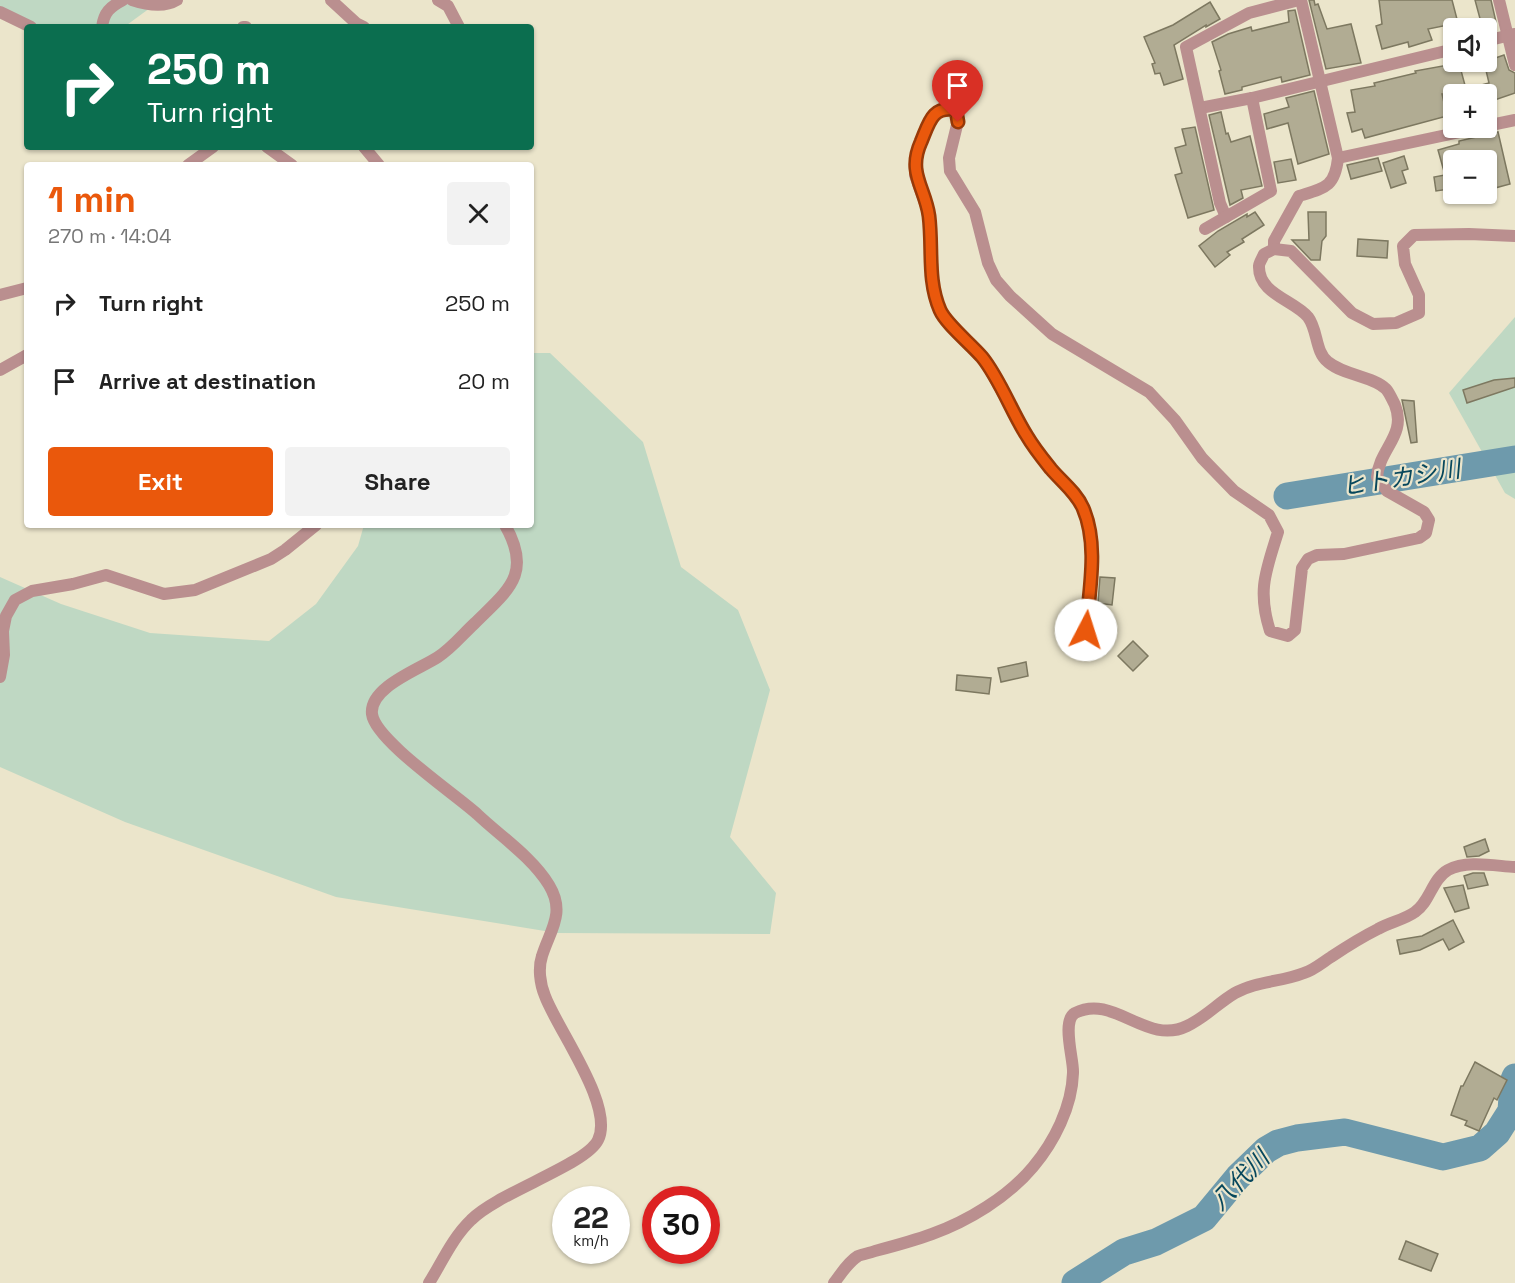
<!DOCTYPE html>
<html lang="en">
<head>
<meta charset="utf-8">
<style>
	:root { --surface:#fff; --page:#f2f2f2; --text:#222; --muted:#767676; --accent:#ea580c }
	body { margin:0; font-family:"Space Grotesk","Noto Sans JP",sans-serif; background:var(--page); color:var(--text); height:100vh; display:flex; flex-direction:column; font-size:22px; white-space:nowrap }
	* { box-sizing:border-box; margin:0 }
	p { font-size:20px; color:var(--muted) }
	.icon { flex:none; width:33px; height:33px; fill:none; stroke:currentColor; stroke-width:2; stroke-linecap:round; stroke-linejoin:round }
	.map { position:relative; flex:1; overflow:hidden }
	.details { position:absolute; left:24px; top:162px; width:510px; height:366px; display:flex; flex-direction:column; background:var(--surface); border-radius:6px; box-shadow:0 2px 4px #0004 }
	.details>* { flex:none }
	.banner { position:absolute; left:24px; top:24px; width:510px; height:126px; border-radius:6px; box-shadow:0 2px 4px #0004; background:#0b6e4f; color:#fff; overflow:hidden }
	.buttons { position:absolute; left:1443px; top:18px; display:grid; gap:12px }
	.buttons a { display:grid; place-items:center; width:54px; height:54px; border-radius:6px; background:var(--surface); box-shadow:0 2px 4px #0004; font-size:30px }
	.speed { position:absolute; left:552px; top:1186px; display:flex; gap:12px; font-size:30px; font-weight:700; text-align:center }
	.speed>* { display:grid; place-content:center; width:78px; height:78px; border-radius:50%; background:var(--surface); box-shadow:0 2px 4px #0004; line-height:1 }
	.speed small { font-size:15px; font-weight:400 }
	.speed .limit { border:9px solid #d22; background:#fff; color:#111 }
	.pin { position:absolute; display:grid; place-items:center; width:51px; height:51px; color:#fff; margin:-62px -26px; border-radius:50% 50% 50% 0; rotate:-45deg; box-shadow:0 0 6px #0007 }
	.pin .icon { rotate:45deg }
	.me { position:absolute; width:66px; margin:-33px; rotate:5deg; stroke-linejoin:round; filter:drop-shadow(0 0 4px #0008) }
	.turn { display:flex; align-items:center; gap:21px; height:126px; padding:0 24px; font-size:27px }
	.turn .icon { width:78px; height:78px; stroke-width:2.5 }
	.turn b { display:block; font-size:42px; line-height:51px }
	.round { display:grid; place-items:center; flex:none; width:63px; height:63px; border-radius:6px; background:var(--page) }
	.head { display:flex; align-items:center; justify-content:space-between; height:102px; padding:0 24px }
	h1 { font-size:36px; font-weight:700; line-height:45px; color:var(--accent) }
	.action { display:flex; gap:12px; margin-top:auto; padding:12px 24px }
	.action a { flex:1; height:69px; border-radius:6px; background:var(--accent); color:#fff; font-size:24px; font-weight:700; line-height:69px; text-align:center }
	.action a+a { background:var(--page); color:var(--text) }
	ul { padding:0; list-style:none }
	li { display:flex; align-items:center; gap:18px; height:78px; padding:0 24px }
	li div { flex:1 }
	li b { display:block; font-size:22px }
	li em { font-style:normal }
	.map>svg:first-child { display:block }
</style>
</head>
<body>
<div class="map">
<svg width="1515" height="1283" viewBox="0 0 1515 1283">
	<rect width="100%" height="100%" fill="#ebe5cb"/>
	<g fill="#bfd8c3">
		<polygon points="0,0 161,0 124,27 27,27 0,7"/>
		<polygon points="1515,317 1515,499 1505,493 1449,393"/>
		<polygon points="531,353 550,353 643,442 681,567 738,610 770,690 730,837 776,893 770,934 557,933 336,897 125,822 0,767 0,577 61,604 150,633 269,641 316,604 358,546 364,525 531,525"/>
	</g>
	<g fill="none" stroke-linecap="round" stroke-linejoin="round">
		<g stroke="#6e9aac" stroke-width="27">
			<polyline points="1287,496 1515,459"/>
			<polyline points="1075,1283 1124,1252 1156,1242 1204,1218 1238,1177 1266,1150 1278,1143 1297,1138 1345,1132 1443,1157 1480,1148 1497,1133 1511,1111 1513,1082 1515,1077"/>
		</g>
	</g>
	<g fill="#b1ac93" stroke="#7d7860" stroke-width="1.5">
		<polygon points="1309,0 1314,0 1315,5 1318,4 1327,29 1351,24 1361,63 1326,69"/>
		<polygon points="1379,0 1452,0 1458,23 1428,29 1432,40 1409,47 1408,42 1382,49 1376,26 1382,24"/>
		<polygon points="1475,0 1491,0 1496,22 1482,26"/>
		<polygon points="1210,2 1220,19 1206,27 1206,25 1174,45 1183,79 1164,85 1160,73 1155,74 1152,64 1155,63 1144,37 1173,25"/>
		<polygon points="1295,10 1310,75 1282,82 1281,77 1242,87 1242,90 1225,94 1219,71 1221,70 1212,42 1228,34 1251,27 1252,31 1289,22 1288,11"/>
		<polygon points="1504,55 1509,70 1515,73 1515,93 1486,103 1486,94 1442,94 1447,116 1365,138 1362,129 1352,132 1347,113 1355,112 1351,90 1375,86 1374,83 1416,73 1415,71 1459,63 1466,89 1489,83 1484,62"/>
		<polygon points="1314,91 1329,154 1298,164 1288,123 1267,129 1264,114 1289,107 1286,98"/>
		<polygon points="1221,112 1226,134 1228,133 1231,142 1250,136 1262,186 1241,190 1243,198 1230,205 1209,115"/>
		<polygon points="1195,127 1214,210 1188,218 1175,175 1182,173 1175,148 1186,145 1182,129"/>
		<polygon points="1498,132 1510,184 1495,188 1486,154 1454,160 1454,192 1450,192 1449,189 1436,191 1434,177 1445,175 1438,150 1459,144 1459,141"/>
		<polygon points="1404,156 1408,169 1402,171 1406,183 1391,188 1383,163"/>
		<polygon points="1378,158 1382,171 1351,179 1347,165"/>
		<polygon points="1291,159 1296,180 1278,183 1274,162"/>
		<polygon points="1255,212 1264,225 1242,239 1244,242 1227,252 1230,255 1215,267 1199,246 1218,231 1247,214 1247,217"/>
		<polygon points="1308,212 1326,212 1326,236 1322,241 1320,260 1311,260 1292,240 1309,240"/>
		<polygon points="1358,239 1388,241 1387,258 1357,256"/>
		<polygon points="1515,378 1515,387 1467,403 1463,390 1494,380"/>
		<polygon points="1402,400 1414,401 1417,442 1411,443"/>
		<polygon points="1100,577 1115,578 1112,605 1098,603"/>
		<polygon points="1133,641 1148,656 1133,671 1118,656"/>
		<polygon points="1026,662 1028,676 1001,682 998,668"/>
		<polygon points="957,675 991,678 989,694 956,690"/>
		<polygon points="1485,839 1489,851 1479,856 1467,857 1464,847"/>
		<polygon points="1473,873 1484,873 1488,885 1468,889 1464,876"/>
		<polygon points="1463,885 1469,908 1455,912 1444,888"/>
		<polygon points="1453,920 1464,942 1449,950 1443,939 1420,950 1400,954 1397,940 1422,936"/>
		<polygon points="1475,1062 1507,1080 1497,1100 1494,1098 1479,1131 1465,1125 1467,1121 1451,1115 1461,1086 1463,1086"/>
		<polygon points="1406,1241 1438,1254 1431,1271 1399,1259"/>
	</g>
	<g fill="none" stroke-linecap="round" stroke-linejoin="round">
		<g stroke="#ba8f8f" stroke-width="12">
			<path d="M132,0c15,5 32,8 45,0"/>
			<polyline points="331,0 356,23 364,27"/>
			<polyline points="438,0 448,6 459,27"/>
			<polyline points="1499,0 1515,65"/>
			<polyline points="0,12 31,27"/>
			<path d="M102,27c2,-15 8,-20 21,-27"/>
			<polyline points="243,27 246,27"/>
			<polyline points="1486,41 1514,34"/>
			<polyline points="1200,108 1252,98 1454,49"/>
			<polyline points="1486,126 1515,120"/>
			<polyline points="267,147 292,165"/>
			<polyline points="364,147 379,165"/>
			<polyline points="1338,158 1479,128"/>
			<polyline points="188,165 213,147"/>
			<polyline points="1226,217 1220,203 1186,47 1249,13 1299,0"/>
			<polyline points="1205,229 1271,191 1252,98"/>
			<path d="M1274,249v-8l25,-45c26,-8 36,-9 39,-38l-37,-158"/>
			<polyline points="0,295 27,288"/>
			<polyline points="0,370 27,355"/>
			<path d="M1086,630l6,-72 -2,-28 -7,-22 -8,-14 -24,-25 -24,-32 -43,-78 -43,-46 -7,-19 -5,-79 -14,-40v-12l4,-17 13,-29 9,-8 15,1 2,11 -9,37 1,13 25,41 13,51 8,17 14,16 42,38 97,58 26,28 27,38 32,33 35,24 9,17c-12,39 -21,58 -8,99l18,5 7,-6 7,-62 6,-9 9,-4 27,-1 75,-16 7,-5 3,-13 -5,-8 -37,-21 -10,-14c2,-28 30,-42 18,-72 -2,-4 -6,-13 -9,-16 -13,-13 -41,-13 -58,-27 -13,-10 -10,-32 -20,-45 -14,-17 -50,-23 -49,-51 0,-3 4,-9 5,-12l10,-5 17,2 61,62 21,11 23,-1 23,-10v-18l-14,-31 -2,-18 11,-11 55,-1 46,2"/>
			<polyline points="0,677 4,655 3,631 6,616 15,600 32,591 73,584 106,575 164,594 195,590 271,559 285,550 316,525"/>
			<path d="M429,1283c13,-21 24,-46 42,-63 26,-27 115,-55 127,-80 17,-34 -41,-111 -53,-144 -5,-12 -7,-28 -3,-40 8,-26 24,-43 7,-71 -17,-28 -49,-49 -72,-71 -22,-20 -102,-74 -105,-100 -3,-27 48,-45 66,-57 14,-9 25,-23 37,-34 33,-33 58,-49 30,-98"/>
			<path d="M834,1283c7,-9 14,-21 24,-27 5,-2 12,-3 17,-5 19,-5 38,-10 57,-17 36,-13 76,-37 101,-67 21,-25 39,-60 40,-94 1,-13 -12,-52 2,-60 39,-20 71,33 112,13 19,-9 31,-23 48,-33 21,-12 47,-11 69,-20 10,-3 19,-11 27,-16 15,-10 31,-20 47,-28 12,-7 26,-9 37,-17 15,-10 17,-33 33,-42 19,-10 47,-4 67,-3"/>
		</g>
	</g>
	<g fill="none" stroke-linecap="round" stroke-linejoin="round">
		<g stroke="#983908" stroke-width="15">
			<path id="route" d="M958,122l-2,-12c-24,-5 -27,13 -35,32 -14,31 4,45 8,74 4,32 -2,64 11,94 6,14 31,34 42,47 18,22 30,56 45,79 7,12 16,23 24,33 11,13 25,23 32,39 16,37 6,83 3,122"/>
		</g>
		<use href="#route" stroke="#ea580c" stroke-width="10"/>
	</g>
	<g text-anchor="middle" stroke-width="4.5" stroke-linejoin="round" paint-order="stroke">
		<g font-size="24" font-style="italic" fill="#07475c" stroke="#ebe5cb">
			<text transform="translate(1401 478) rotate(-9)" y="8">ヒトカシ川</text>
			<text transform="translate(1240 1180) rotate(-46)" y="8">八代川</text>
		</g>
	</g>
</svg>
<div class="buttons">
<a><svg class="icon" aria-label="sound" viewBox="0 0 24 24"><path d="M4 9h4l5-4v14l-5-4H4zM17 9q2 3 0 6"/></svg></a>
<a>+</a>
<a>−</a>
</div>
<div class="speed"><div>22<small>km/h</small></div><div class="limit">30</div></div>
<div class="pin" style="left:958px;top:122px;background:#d93025"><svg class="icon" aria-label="arrive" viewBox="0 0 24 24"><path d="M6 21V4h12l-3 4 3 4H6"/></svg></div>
<svg class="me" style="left:1086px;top:630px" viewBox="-20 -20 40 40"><circle r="19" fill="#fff"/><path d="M0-13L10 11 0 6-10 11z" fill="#ea580c"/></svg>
<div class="banner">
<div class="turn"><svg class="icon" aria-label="right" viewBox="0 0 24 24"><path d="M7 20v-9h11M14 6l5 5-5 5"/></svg><div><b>250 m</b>Turn right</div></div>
</div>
<section class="details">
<div class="head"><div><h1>1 min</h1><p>270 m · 14:04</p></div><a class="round"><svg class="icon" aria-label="close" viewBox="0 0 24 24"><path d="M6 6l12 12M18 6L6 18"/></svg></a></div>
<ul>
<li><svg class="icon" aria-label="right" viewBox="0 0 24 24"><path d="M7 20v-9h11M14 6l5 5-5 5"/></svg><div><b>Turn right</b></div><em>250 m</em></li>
<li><svg class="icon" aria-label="arrive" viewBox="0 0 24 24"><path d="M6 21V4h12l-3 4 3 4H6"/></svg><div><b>Arrive at destination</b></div><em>20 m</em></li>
</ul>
<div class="action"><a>Exit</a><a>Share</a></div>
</section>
</div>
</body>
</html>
